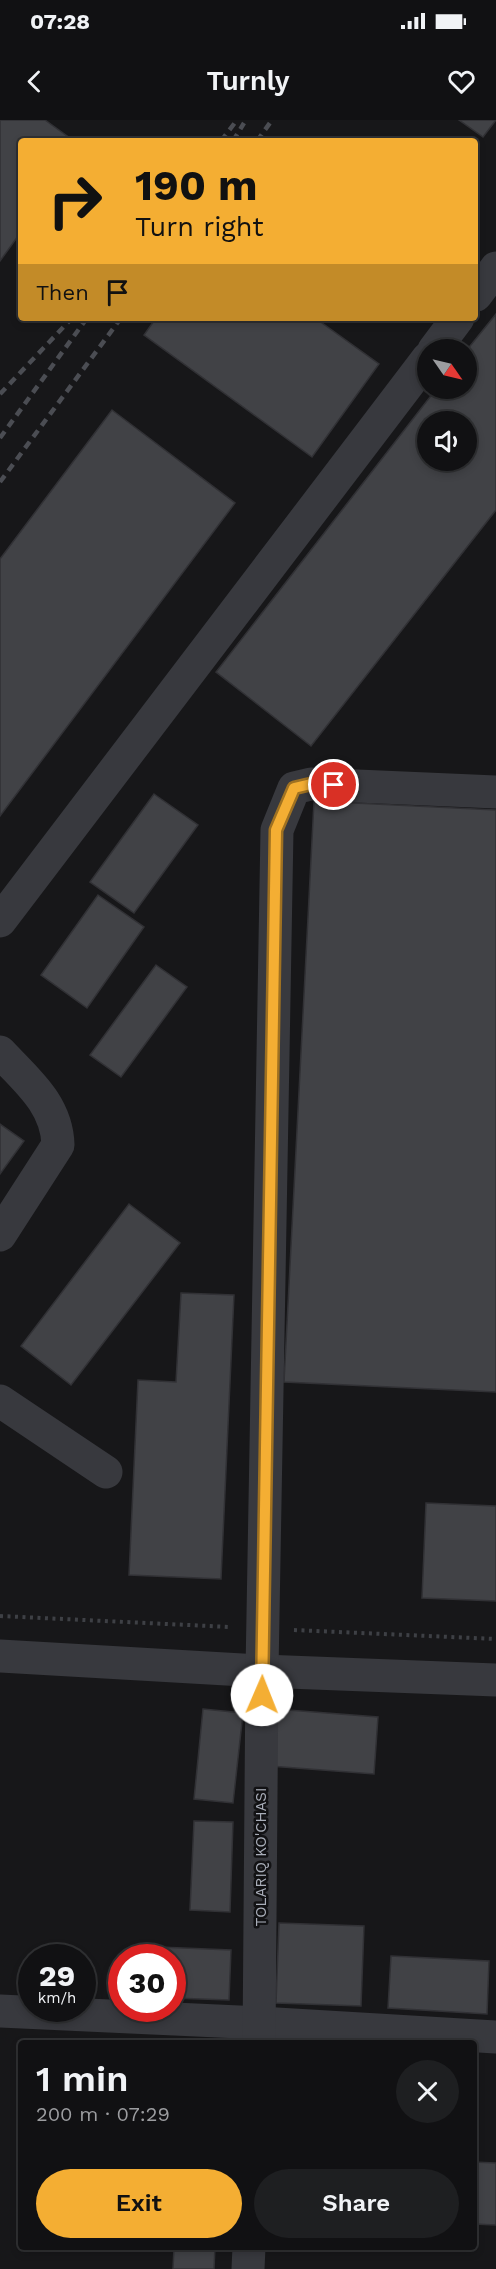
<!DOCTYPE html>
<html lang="en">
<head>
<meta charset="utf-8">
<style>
	:root { --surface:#111113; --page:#1e1f21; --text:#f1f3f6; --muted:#9c9da0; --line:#303133; --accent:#f4ae33 }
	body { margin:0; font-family:"Work Sans",sans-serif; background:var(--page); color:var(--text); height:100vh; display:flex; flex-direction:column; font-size:22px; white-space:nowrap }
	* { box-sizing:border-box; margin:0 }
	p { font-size:20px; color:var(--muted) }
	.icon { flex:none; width:33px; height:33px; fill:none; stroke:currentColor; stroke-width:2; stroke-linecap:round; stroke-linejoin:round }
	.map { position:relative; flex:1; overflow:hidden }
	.sheet { position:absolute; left:18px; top:1920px; width:459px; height:210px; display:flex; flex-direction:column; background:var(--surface); border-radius:6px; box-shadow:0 3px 9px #0003,0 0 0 2px var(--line) }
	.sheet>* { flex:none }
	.guide { position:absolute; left:18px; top:18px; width:460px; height:183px; border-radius:6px; box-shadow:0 3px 9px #0003,0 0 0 2px var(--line); background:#f4ae33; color:#111; overflow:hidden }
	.needle { width:39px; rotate:124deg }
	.tools { position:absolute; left:417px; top:219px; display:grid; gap:12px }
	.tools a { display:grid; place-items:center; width:60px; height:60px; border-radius:50%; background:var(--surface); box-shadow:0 3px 9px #0003,0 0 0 2px var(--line); font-size:30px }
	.speed { position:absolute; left:18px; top:1824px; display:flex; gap:12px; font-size:30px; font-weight:700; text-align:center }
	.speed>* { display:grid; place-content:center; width:78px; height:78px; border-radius:50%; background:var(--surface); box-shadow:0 3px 9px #0003,0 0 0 2px var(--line); line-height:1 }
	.speed small { font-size:15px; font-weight:400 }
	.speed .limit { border:9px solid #d22; background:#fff; color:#111 }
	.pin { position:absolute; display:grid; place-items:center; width:51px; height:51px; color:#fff; margin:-26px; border:3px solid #fff; border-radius:50%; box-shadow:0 2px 6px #0007 }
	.me { position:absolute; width:66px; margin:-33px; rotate:1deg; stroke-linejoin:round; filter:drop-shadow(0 0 4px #0008) }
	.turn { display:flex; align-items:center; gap:21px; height:126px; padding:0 18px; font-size:27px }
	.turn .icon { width:78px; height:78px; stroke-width:2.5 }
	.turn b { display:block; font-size:42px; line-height:51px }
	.then { display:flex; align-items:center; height:57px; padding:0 18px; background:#0003; gap:12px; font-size:22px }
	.round { display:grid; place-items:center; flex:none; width:63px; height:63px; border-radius:32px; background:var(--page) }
	.head { display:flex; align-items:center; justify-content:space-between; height:102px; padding:0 18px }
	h1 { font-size:36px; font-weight:600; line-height:45px }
	.cta { display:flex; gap:12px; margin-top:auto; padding:12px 18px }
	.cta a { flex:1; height:69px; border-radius:36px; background:var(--accent); color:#111; font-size:24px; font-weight:600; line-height:69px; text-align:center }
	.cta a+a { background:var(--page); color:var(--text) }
	.status { display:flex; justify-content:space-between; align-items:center; height:42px; padding:0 30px; background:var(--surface); direction:ltr }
	.status svg { height:16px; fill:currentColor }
	header { display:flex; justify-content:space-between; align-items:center; height:78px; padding:0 18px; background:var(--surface); font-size:27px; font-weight:600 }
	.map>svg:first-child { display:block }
</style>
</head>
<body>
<div class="status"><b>07:28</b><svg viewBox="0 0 49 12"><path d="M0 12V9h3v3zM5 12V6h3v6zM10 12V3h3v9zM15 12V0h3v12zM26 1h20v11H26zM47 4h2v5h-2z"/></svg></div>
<header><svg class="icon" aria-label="back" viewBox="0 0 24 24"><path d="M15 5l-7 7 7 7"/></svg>Turnly<svg class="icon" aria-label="heart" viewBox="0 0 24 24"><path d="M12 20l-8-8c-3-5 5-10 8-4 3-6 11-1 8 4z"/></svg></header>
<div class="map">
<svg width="496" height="2149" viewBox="0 0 496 2149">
	<rect width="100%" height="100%" fill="#171719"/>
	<g fill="#414246" stroke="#313135" stroke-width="1.5" fill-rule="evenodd">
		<polygon points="0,0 45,0 74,21 21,21 21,112 0,141"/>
		<polygon points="459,0 496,0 483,17"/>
		<path d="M496,194v196l-185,236 -95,-74 221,-284h29v-37zM428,302h38v38h-38z"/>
		<polygon points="156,198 315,198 379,244 312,337 144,215"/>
		<polygon points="112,290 235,383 0,696 0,439"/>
		<polygon points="154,674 198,705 134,793 90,762"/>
		<polygon points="314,681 496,690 496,1272 284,1262"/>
		<polygon points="98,775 144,807 87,888 41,855"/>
		<polygon points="156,845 187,867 121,957 90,935"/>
		<polygon points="0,1004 24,1021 0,1054"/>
		<polygon points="129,1084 180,1123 71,1265 21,1226"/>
		<polygon points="181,1173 234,1175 221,1459 129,1455 138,1260 176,1262"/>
		<polygon points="426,1383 496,1386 496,1481 422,1478"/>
		<polygon points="203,1589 243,1593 233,1683 194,1679"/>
		<polygon points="275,1589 378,1597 374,1654 270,1646"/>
		<polygon points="194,1701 233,1702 230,1792 190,1790"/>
		<polygon points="279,1803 364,1806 361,1886 276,1883"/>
		<polygon points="159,1827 231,1830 229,1880 172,1878 172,1838 158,1838"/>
		<polygon points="391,1836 489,1841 487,1894 388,1888"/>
		<polygon points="474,2042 496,2043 496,2105 474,2104"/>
		<polygon points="174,2127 215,2127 214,2149 173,2149"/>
	</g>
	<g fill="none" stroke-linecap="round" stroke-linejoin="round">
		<g stroke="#3e4045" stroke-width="4" stroke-dasharray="3 4.5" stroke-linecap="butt">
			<polyline points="0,1496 230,1507"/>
			<polyline points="294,1510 496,1519"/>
		</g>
		<g stroke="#38393e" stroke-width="33">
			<polyline points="476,175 496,148"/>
			<polyline points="434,230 458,198"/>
			<polyline points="0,801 428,238"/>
			<path d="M0,932c26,28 57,52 58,93l-58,90"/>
			<polyline points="0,1281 106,1352"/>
			<polyline points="0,1536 262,1551 496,1560"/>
			<polyline points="0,1891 260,1903 496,1917"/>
			<polyline points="259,1923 262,1551 277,710 294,668 311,664 496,672"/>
			<polyline points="248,2149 249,2127"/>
		</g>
		<g stroke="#4b4d53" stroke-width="4.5" stroke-dasharray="8 6" stroke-linecap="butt">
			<polyline points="221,21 237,0"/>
			<polyline points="233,21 244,3"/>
			<polyline points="257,21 272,0"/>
			<polyline points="0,274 72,198"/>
			<polyline points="0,318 87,198"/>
			<polyline points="0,362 121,198"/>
		</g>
	</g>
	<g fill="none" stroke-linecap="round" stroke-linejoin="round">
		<g stroke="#9f7121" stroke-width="15">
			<polyline id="route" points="262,1575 276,710 294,668 311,664 334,665"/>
		</g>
		<use href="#route" stroke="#f4ae33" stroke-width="10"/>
	</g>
	<g text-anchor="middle" stroke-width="5" stroke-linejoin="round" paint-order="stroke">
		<g font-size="15" fill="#a9aeb9" stroke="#121214">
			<text transform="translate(261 1737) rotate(-90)" y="5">TOLARIQ KO'CHASI</text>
		</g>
	</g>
</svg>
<div class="tools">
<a><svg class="needle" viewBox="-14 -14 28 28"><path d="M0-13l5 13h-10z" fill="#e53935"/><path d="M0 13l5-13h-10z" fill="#9c9da0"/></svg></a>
<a><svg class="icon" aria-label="sound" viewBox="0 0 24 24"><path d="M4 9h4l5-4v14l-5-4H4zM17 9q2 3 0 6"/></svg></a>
</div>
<div class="speed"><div>29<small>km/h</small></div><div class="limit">30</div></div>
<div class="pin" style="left:334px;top:665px;background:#d93025"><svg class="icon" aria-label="arrive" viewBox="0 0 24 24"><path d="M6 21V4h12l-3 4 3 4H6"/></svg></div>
<svg class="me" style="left:262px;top:1575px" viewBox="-20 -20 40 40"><circle r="19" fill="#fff"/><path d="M0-13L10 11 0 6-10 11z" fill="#f4ae33"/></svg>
<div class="guide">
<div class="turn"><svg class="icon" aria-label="right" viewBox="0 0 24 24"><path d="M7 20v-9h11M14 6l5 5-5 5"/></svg><div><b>190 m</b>Turn right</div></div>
<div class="then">Then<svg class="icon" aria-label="arrive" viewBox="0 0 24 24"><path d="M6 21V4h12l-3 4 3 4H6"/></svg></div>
</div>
<section class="sheet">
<div class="head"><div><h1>1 min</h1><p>200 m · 07:29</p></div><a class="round"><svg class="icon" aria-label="close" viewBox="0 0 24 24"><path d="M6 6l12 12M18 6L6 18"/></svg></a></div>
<div class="cta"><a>Exit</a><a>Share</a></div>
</section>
</div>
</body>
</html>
